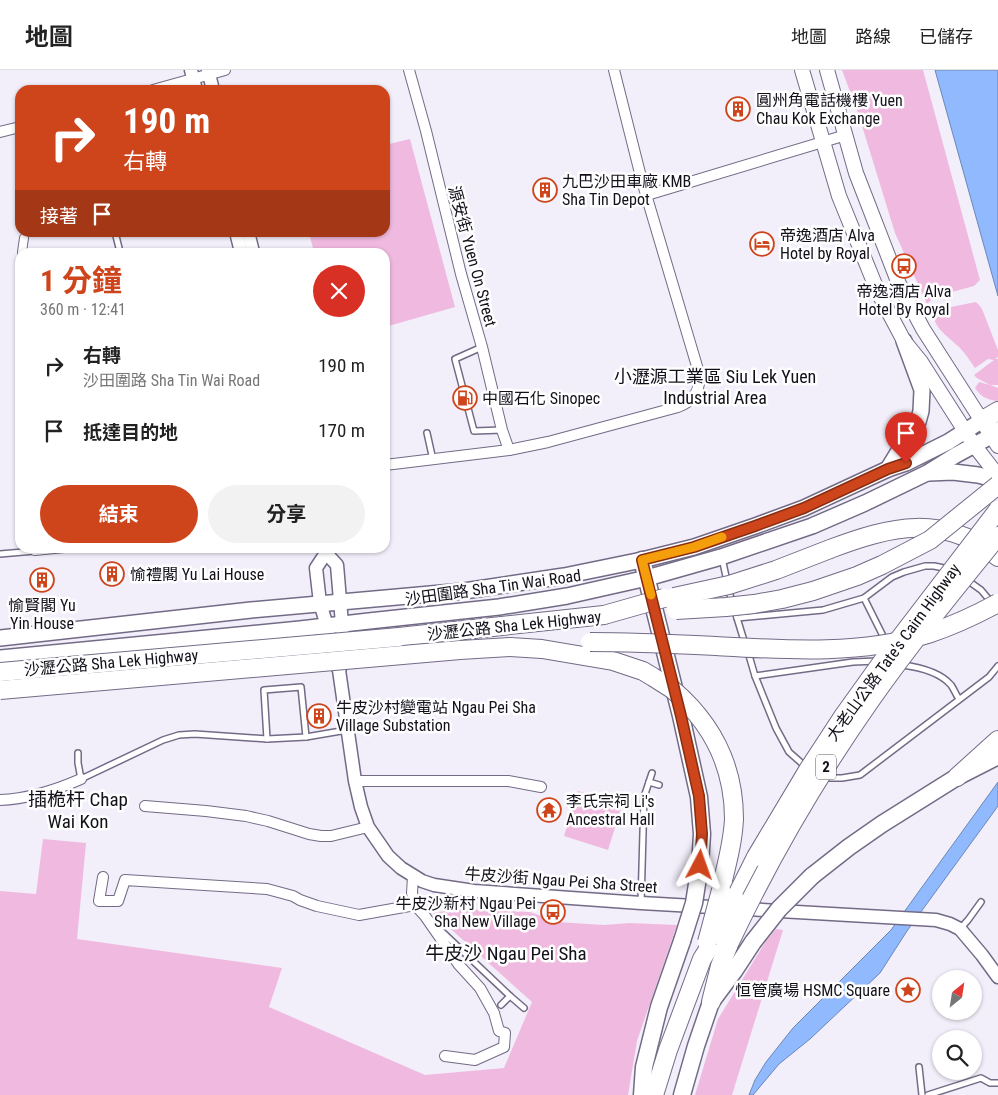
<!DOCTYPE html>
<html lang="zh-TW">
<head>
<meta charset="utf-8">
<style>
	:root { --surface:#fff; --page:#f2f2f2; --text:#222; --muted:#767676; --line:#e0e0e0; --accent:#ce451c }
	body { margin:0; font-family:"Roboto Condensed","Noto Sans TC",sans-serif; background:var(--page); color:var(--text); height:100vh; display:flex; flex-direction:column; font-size:19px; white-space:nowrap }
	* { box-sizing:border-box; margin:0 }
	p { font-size:16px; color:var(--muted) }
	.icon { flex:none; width:28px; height:28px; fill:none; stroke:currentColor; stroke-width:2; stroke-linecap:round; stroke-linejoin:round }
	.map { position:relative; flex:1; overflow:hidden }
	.panel { position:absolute; left:15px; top:178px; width:375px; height:305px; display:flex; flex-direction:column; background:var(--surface); border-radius:15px; box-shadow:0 1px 4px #0004 }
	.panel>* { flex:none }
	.guide { position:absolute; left:15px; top:15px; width:375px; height:152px; border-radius:15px; box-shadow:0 1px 4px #0004; background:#ce451c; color:#fff; overflow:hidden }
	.needle { width:32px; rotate:30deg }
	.fabs { position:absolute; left:932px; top:900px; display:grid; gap:10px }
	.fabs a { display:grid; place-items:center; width:50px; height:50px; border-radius:50%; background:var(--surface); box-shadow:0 1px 4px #0004; font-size:25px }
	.pin { position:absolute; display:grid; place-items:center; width:42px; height:42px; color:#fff; margin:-51px -21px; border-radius:50% 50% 50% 0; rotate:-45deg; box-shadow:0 0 5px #0007 }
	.pin .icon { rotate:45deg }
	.me { position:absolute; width:55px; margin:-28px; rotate:4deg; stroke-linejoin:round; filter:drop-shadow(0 0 4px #0008) }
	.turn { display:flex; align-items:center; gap:18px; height:105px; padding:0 25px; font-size:22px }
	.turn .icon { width:65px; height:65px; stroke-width:2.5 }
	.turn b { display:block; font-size:35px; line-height:42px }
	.then { display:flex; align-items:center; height:48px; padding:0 25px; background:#0003; gap:10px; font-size:19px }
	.round { display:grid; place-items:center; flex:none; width:52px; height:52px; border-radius:26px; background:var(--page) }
	.headline { display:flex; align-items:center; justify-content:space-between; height:85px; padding:0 25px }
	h1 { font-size:30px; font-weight:700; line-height:38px; color:var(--accent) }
	.button { display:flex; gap:10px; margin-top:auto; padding:10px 25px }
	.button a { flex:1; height:58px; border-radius:30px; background:var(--accent); color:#fff; font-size:20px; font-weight:700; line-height:58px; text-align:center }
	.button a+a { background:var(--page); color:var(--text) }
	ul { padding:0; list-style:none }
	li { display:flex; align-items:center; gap:15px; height:65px; padding:0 25px }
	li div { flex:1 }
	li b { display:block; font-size:19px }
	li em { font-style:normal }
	header { display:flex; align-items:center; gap:30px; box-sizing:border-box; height:70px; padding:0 25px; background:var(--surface); border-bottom:1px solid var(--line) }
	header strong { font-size:24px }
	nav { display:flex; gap:28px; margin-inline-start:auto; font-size:18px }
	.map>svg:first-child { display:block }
</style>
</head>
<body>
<header>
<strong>地圖</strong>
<nav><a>地圖</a><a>路線</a><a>已儲存</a></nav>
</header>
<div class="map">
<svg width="998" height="1025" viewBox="0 0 998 1025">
	<rect width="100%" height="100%" fill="#f2eefa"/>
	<g fill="#f0bae0">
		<polygon points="842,0 923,0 980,210 974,216 937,226 934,227 927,234 895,163 859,46"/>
		<polygon points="410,69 455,237 385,257 385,182 314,182 309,163 385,162 385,75"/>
		<path d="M976,232l3,3 3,4 16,41v7l-3,2h3v26h-8l8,3v13c-11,-1 -17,-4 -23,-13l4,-6 11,3 -13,-7 -3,-3 20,-15 -6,-1 -13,9c-5,-7 -9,-14 -15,-20 -7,-8 -39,-28 -19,-39z"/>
		<polygon points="578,721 622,735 608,780 564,766"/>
		<polygon points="43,769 86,773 77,869 282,898 269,937 425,1005 504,998 532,932 433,843 458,839 530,842 558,852 604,855 629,853 677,855 637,971 628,1025 0,1025 0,821 36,824"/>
		<polygon points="776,859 783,860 732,1025 695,1025 718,949 766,871"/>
	</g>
	<g fill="#90bafd" stroke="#6a87b9">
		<polygon points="935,0 998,0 998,226"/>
		<polygon points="998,712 998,736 907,861 880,903 810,969 779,994 753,1025 749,1025 755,1010 766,992 793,958 891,860"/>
	</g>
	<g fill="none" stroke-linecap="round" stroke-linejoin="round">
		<g stroke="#736b86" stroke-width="8">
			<g id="service">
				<polyline points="115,162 120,182"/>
				<polyline points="482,277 455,289 474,361 502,360"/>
				<polyline points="427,363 433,390"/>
				<polyline points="0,484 35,481"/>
				<polyline points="722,488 730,525 745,574"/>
				<polyline points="967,510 981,520 992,533"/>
				<polyline points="864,528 885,570"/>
				<polyline points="737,548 823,540 864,528 892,507 904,502 925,496 934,496 949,499"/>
				<polyline points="748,582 755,606 776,658 789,682 806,697"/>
				<path d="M902,595c16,2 37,6 49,20 3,4 5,10 8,14"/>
				<polyline points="755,606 853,592 878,591"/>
				<polyline points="267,669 264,620 301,617 306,667"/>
				<polyline points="78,683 78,693 81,709 163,670 179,665 195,664 267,669 306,667 347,660"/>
				<polyline points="824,708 842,708 860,705 989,607 998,596"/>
				<polyline points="649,712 659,715"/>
				<polyline points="641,833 644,727 652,703"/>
				<polyline points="435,855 510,926 524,938"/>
				<polyline points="960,859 968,850 981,832"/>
				<polyline points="501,935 510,926"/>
				<polyline points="919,997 922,1025"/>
				<polyline points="928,1025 981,1008 990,1013 998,1013"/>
			</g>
		</g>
		<g stroke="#736b86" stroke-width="10">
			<g id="pedestrian">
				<polyline points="22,182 24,168"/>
				<polyline points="35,481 64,478"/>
			</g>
		</g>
		<g stroke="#736b86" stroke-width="12">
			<g id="minor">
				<polyline points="409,0 426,61 461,204 482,277 502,360 509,380"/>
				<polyline points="153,20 225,0"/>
				<polyline points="0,62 20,57"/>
				<polyline points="647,125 846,65"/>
				<path d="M385,395l124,-15 39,-8 130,-35c16,-6 23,-17 21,-34l-57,-192 -28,-111"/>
				<polyline points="355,711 508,711 541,717"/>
				<path d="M0,730c28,-1 56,-10 81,-21"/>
				<polyline points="145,736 206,741 246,746 268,751 309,764 321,766 331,766 368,757"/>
				<polyline points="413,806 412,823 415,835 425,846 459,895 480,918 494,943 499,961 505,963 504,977 475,990 445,986"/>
				<polyline points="103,807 99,831 118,831 125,810 267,819 293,826 300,830 317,836 359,845 415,835"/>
			</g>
		</g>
		<g stroke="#736b86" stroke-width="15">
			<g id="tertiary">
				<polyline points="191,0 196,20"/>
				<polyline points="208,0 213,20"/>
				<polyline points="236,162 241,182"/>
				<polyline points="248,162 253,182"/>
				<polyline points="325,478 326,483 337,495 342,554 344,588 340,598"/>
				<polyline points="326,483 316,498 320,533 327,556 333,589 339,600 355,711 361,737 368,757 388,786 401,798 422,811 434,815 474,821 641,833 936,850 950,854 960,859 982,885 998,907"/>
			</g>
		</g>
		<g stroke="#736b86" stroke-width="16">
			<g id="secondary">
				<polyline points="802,0 839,126 878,222 904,271 921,292 974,375 998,406"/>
				<polyline points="827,0 856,103 899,214 923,259 998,376"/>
			</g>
		</g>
		<g stroke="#736b86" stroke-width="18">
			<g id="primary">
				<polyline points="888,399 899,381 908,370 918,352 921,341 922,320 904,271"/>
				<polyline points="929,403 953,402 978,405 998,410"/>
				<polyline points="0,568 251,540 464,521 564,506 642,490 694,477 755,456 804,438 888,399 906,393 948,372 981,351"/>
				<polyline points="0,588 300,559 369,551 499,537 567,526 647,508 721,487 812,456 865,433 927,403 956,385 991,366"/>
			</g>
		</g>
		<g stroke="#736b86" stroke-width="19">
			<g id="trunk">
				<polyline points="642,490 681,646 699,727 702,764 700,795"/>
				<polyline points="812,806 849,777 882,754 957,707 998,686"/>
				<polyline points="642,1025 644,997 659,937 682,871"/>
				<polyline points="682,1025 696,976 711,932 734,901 753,872"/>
			</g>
		</g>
		<g stroke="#736b86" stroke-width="20">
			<g id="motorway">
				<polyline points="981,351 998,341"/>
				<polyline points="991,366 998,361"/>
				<path d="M830,479c61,-23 113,-36 168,8"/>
				<polyline points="399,567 604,545"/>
				<polyline points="510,577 542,579 613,591 643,601 653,607 672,619"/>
				<polyline points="957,707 998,670"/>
				<polyline points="735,829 756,787"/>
				<polyline points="711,932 720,896 729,874"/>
				<polyline points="654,1025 668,980 702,889 712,873"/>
			</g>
		</g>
		<use href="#service" stroke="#fff" stroke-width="5"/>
		<use href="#pedestrian" stroke="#fff" stroke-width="8"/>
		<use href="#minor" stroke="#fff" stroke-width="10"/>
		<use href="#tertiary" stroke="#fff" stroke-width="12"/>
		<use href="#secondary" stroke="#fff" stroke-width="14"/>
		<use href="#primary" stroke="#fff" stroke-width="15"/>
		<use href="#trunk" stroke="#fff" stroke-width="16"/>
		<use href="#motorway" stroke="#fff" stroke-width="18"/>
		<g stroke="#736b86" stroke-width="19" stroke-linecap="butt">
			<g id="trunk-bridge">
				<polyline points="682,871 694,833 700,795"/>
				<polyline points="753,872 779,839 812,806"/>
			</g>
		</g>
		<g stroke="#736b86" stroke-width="20" stroke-linecap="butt">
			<g id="motorway-bridge">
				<polyline points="674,527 729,515 776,500 830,479"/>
				<polyline points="676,540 726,537 754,534 782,529 813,521 857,506 882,495 930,470 998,415"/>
				<polyline points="604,545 664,528"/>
				<path d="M590,572c42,0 84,2 126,4 71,4 144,9 212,-12 24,-8 48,-19 70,-31"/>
				<polyline points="0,602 399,567"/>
				<path d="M672,619c40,34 62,78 62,130 -1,21 -6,41 -11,61"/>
				<polyline points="0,620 460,580 510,577"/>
				<polyline points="756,787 808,700 844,645 887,585 998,440"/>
				<polyline points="716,865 735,829"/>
				<polyline points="707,872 721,820"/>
				<path d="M729,874c40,-85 87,-166 141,-243 40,-57 84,-111 128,-165"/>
			</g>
		</g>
		<use href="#trunk-bridge" stroke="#fff" stroke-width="16"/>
		<use href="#motorway-bridge" stroke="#fff" stroke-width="18"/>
	</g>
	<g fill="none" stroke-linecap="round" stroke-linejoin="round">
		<g stroke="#862d12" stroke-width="12">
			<polyline id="route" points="700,795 702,764 699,726 681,646 642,490 694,477 755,456 804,438 888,399 906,393"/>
		</g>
		<use href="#route" stroke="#ce451c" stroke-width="9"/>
		<polyline stroke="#f59e0b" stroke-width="9" points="651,525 642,490 694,477 722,467"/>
	</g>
	<defs>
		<g id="building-ring" transform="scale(1.25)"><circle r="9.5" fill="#fefefe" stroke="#ce451c" stroke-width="1.5"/><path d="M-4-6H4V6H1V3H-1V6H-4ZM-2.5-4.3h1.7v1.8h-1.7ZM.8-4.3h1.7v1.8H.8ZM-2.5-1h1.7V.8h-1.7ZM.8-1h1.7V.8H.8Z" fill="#ce451c"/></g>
		<g id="hotel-ring" transform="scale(1.25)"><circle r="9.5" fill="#fefefe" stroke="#ce451c" stroke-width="1.5"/><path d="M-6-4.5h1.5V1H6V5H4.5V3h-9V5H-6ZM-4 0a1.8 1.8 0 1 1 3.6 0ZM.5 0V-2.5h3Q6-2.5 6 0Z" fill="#ce451c"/></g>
		<g id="bus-ring" transform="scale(1.25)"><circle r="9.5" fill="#fefefe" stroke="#ce451c" stroke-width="1.5"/><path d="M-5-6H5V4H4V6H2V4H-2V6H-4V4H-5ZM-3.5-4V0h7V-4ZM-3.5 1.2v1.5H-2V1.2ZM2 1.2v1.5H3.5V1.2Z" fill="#ce451c"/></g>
		<g id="fuel-ring" transform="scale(1.25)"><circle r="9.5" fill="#fefefe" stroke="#ce451c" stroke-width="1.5"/><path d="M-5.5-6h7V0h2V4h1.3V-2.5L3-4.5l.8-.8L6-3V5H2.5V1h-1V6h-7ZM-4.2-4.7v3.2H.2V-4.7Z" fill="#ce451c"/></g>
		<g id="temple-ring" transform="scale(1.25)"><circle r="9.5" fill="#fefefe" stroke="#ce451c" stroke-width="1.5"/><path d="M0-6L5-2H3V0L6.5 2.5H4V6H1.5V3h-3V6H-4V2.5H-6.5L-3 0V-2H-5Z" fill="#ce451c"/></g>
		<g id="sight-ring" transform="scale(1.25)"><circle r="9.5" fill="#fefefe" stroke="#ce451c" stroke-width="1.5"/><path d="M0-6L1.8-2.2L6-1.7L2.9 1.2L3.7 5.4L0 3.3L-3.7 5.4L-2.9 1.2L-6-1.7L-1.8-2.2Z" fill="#ce451c"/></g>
	</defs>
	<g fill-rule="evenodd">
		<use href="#building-ring" x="738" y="39"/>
		<use href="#building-ring" x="545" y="120"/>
		<use href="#hotel-ring" x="762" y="174"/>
		<use href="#bus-ring" x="904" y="196"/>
		<use href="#fuel-ring" x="465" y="328"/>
		<use href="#building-ring" x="112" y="504"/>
		<use href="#building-ring" x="42" y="510"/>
		<use href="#building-ring" x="319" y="646"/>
		<use href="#temple-ring" x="549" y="740"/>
		<use href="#bus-ring" x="553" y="842"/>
		<use href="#sight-ring" x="908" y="920"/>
	</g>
	<g text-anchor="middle" stroke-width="5" stroke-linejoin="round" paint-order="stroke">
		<rect fill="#fefefe" stroke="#5a575e" stroke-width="1" x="816" y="684.5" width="20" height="25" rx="4"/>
		<g font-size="15" font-weight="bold" fill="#13101a">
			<text x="826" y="702">2</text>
		</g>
		<g font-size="16" fill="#13101a" stroke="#fefefe" text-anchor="start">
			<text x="756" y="36">圓州角電話機樓 Yuen<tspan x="756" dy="18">Chau Kok Exchange</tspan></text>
			<text x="562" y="117">九巴沙田車廠 KMB<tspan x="562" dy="18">Sha Tin Depot</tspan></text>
			<text x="780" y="171">帝逸酒店 Alva<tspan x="780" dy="18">Hotel by Royal</tspan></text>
			<text x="904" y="227" text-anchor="middle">帝逸酒店 Alva<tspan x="904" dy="18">Hotel By Royal</tspan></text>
			<text x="482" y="334">中國石化 Sinopec</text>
			<text x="130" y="510">愉禮閣 Yu Lai House</text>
			<text x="42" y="541" text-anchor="middle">愉賢閣 Yu<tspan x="42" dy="18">Yin House</tspan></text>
			<text x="336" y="643">牛皮沙村變電站 Ngau Pei Sha<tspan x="336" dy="18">Village Substation</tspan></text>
			<text x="566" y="737">李氏宗祠 Li's<tspan x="566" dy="18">Ancestral Hall</tspan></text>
			<text x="536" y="839" text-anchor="end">牛皮沙新村 Ngau Pei<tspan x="536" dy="18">Sha New Village</tspan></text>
			<text x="890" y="926" text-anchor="end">恒管廣場 HSMC Square</text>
		</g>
		<g font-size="16" fill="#13101a" stroke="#fefefe">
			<text transform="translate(473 186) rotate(75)" y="6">源安街 Yuen On Street</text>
			<text transform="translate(493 517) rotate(-8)" y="6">沙田圍路 Sha Tin Wai Road</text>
			<text transform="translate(514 555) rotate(-6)" y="6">沙瀝公路 Sha Lek Highway</text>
			<text transform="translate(893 582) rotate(-54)" y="6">大老山公路 Tate's Cairn Highway</text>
			<text transform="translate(111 592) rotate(-5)" y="6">沙瀝公路 Sha Lek Highway</text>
			<text transform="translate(561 810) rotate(4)" y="6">牛皮沙街 Ngau Pei Sha Street</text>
		</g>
		<g font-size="18" fill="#13101a" stroke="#fefefe">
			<text x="715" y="313">小瀝源工業區 Siu Lek Yuen<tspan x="715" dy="21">Industrial Area</tspan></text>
		</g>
		<g font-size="19" fill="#13101a" stroke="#fefefe">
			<text x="78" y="736">插桅杆 Chap<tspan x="78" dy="22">Wai Kon</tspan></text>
			<text x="506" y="890">牛皮沙 Ngau Pei Sha</text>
		</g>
	</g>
</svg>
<div class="fabs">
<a><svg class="needle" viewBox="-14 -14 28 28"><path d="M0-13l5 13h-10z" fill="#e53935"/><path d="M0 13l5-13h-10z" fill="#767676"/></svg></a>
<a><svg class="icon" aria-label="search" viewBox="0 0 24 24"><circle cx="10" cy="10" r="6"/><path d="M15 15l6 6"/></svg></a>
</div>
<div class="pin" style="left:906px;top:393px;background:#d93025"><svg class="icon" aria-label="arrive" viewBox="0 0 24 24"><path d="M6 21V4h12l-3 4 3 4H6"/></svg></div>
<svg class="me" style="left:700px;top:795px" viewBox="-20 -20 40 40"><path d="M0-17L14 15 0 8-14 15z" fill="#ce451c" stroke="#fff" stroke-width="4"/></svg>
<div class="guide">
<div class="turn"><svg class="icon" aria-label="right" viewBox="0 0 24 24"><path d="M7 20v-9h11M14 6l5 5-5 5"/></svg><div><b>190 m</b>右轉</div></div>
<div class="then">接著<svg class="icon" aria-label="arrive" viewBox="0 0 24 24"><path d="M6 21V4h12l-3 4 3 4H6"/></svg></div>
</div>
<section class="panel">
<div class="headline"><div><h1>1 分鐘</h1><p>360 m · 12:41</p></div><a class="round" style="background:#d93025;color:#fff"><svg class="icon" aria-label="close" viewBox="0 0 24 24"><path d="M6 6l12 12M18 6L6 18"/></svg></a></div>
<ul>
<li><svg class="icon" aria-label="right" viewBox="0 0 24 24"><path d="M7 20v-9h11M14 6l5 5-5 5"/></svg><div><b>右轉</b><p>沙田圍路 Sha Tin Wai Road</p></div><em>190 m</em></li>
<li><svg class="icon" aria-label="arrive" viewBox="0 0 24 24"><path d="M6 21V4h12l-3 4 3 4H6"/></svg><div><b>抵達目的地</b></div><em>170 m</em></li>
</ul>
<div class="button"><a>結束</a><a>分享</a></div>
</section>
</div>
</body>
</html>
